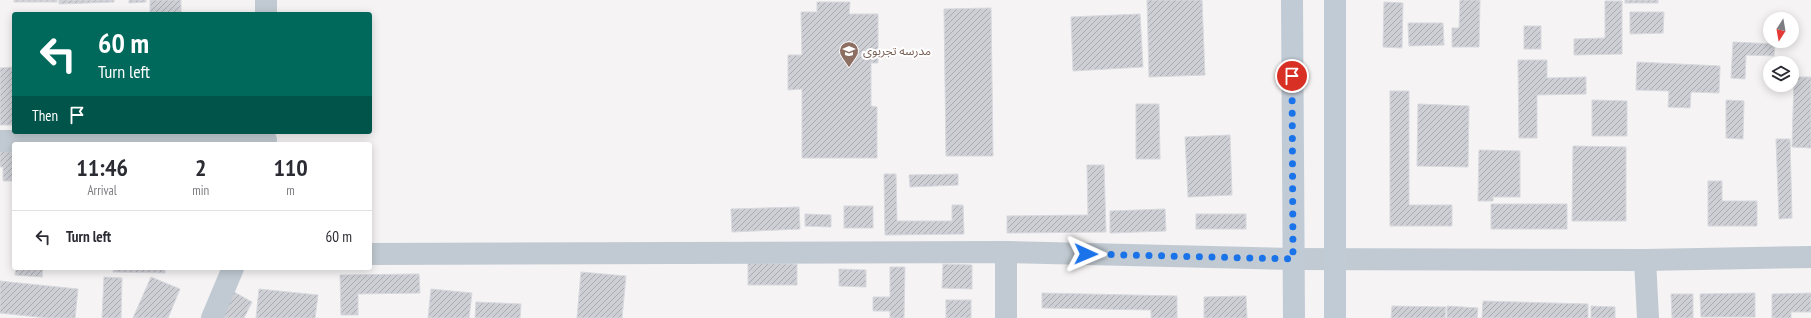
<!DOCTYPE html>
<html lang="en">
<head>
<meta charset="utf-8">
<style>
	:root { --surface:#fff; --page:#f2f2f3; --text:#2b2b33; --muted:#7c7c81; --line:#e1e1e2 }
	body { margin:0; font-family:"PT Sans Narrow","Noto Sans Arabic",sans-serif; background:var(--page); color:var(--text); height:100vh; display:flex; flex-direction:column; font-size:15px; white-space:nowrap }
	* { box-sizing:border-box; margin:0 }
	p { font-size:13px; color:var(--muted) }
	.icon { flex:none; width:22px; height:22px; fill:none; stroke:currentColor; stroke-width:2; stroke-linecap:round; stroke-linejoin:round }
	.map { position:relative; flex:1; overflow:hidden }
	.side { position:absolute; left:12px; top:142px; width:360px; height:128px; display:flex; flex-direction:column; background:var(--surface); border-radius:4px; box-shadow:0 2px 10px #0003 }
	.side>* { flex:none }
	.guide { position:absolute; left:12px; top:12px; width:360px; height:122px; border-radius:4px; box-shadow:0 2px 10px #0003; background:#00695c; color:#fff; overflow:hidden }
	.needle { width:26px; rotate:191deg }
	.tools { position:absolute; left:1763px; top:12px; display:grid; gap:8px }
	.tools a { display:grid; place-items:center; width:36px; height:36px; border-radius:50%; background:var(--surface); box-shadow:0 2px 10px #0003; font-size:20px }
	.pin { position:absolute; display:grid; place-items:center; width:34px; height:34px; color:#fff; margin:-17px; border:2px solid #fff; border-radius:50%; box-shadow:0 1px 4px #0007 }
	.me { position:absolute; width:44px; margin:-22px; rotate:91deg; stroke-linejoin:round; filter:drop-shadow(0 0 3px #0008) }
	.turn { display:flex; align-items:center; gap:14px; height:84px; padding:0 20px; font-size:18px }
	.turn .icon { width:52px; height:52px; stroke-width:2.5 }
	.turn b { display:block; font-size:28px; line-height:34px }
	.then { display:flex; align-items:center; height:38px; padding:0 20px; background:#0003; gap:8px; font-size:15px }
	.eta { display:flex; justify-content:space-evenly; align-items:center; height:68px; text-align:center }
	.eta b { font-size:24px; font-weight:800; line-height:28px }
	ul { padding:0; list-style:none }
	li { display:flex; align-items:center; gap:12px; height:52px; padding:0 20px; border-top:1px solid var(--line) }
	li div { flex:1 }
	li b { display:block; font-size:15px }
	li em { font-style:normal }
	.map>svg:first-child { display:block }
</style>
</head>
<body>
<div class="map">
<svg width="1811" height="318" viewBox="0 0 1811 318">
	<defs>
		<pattern id="building-hatch" width="6" height="6" patternUnits="userSpaceOnUse"><rect width="6" height="6" fill="#cdcfd5"/><path d="M-1 1l2-2M0 6l6-6M5 7l2-2" fill="none" stroke="#a8abb0"/></pattern>
	</defs>
	<rect width="100%" height="100%" fill="#f5f3f3"/>
	<g fill="url(#building-hatch)" stroke="#d7d9de">
		<rect x="14" y="0" width="43" height="2"/>
		<polygon points="59,0 114,0 114,2 59,4"/>
		<polygon points="129,0 146,0 146,2 129,3"/>
		<rect x="150" y="0" width="31" height="14"/>
		<polygon points="1147,0 1202,0 1205,75 1149,77"/>
		<polygon points="1460,0 1480,0 1479,47 1452,47 1452,28 1459,28"/>
		<rect x="1625" y="0" width="33" height="3"/>
		<polygon points="1605,1 1622,1 1622,54 1574,55 1574,39 1605,38"/>
		<polygon points="817,2 850,2 849,14 878,14 878,63 871,63 871,106 877,107 877,158 802,158 802,89 788,90 788,55 802,55 801,12 817,12"/>
		<polygon points="1384,2 1403,3 1402,48 1383,47"/>
		<polygon points="991,8 993,156 946,156 944,9"/>
		<polygon points="1630,12 1664,12 1663,33 1630,34"/>
		<polygon points="1140,14 1143,67 1073,71 1071,17"/>
		<polygon points="1408,23 1443,23 1444,45 1409,46"/>
		<rect x="1524" y="26" width="17" height="23"/>
		<polygon points="1733,42 1775,44 1774,56 1746,55 1745,79 1731,78"/>
		<polygon points="1518,60 1547,60 1547,78 1586,77 1586,94 1537,95 1537,138 1519,138"/>
		<polygon points="1637,62 1720,66 1719,93 1691,92 1690,108 1668,107 1669,91 1636,90"/>
		<polygon points="14,67 14,125 0,125 0,68"/>
		<polygon points="1794,77 1811,77 1811,148 1792,147"/>
		<polygon points="1390,91 1409,91 1409,205 1452,205 1452,226 1390,226"/>
		<polygon points="1592,100 1627,101 1627,136 1592,136"/>
		<polygon points="1726,100 1744,101 1743,139 1726,138"/>
		<polygon points="1136,104 1159,104 1160,159 1136,159"/>
		<polygon points="1418,104 1469,106 1468,167 1417,166"/>
		<polygon points="1230,135 1232,195 1188,197 1185,137"/>
		<polygon points="1776,139 1790,139 1792,218 1779,219"/>
		<polygon points="9,144 9,152 14,152 14,181 3,181 3,167 0,167 0,145"/>
		<polygon points="1573,146 1626,147 1626,221 1572,221"/>
		<polygon points="1479,150 1520,151 1520,197 1493,197 1493,201 1478,201"/>
		<polygon points="1087,165 1104,165 1106,232 1007,233 1007,216 1088,215"/>
		<polygon points="884,174 896,174 897,221 952,221 952,205 963,205 964,234 885,235"/>
		<polygon points="958,174 958,185 910,187 909,175"/>
		<polygon points="1708,181 1722,181 1722,201 1757,201 1757,226 1708,226"/>
		<rect x="1491" y="204" width="76" height="25"/>
		<rect x="844" y="206" width="29" height="22"/>
		<polygon points="799,207 800,229 732,232 731,209"/>
		<polygon points="1165,209 1166,231 1110,233 1110,211"/>
		<polygon points="805,214 831,215 831,227 805,226"/>
		<rect x="1196" y="214" width="50" height="15"/>
		<polygon points="748,263 797,264 797,285 748,285"/>
		<polygon points="943,264 972,265 972,289 942,288"/>
		<polygon points="890,267 905,267 904,318 890,318 890,311 873,311 873,297 890,297"/>
		<polygon points="16,268 43,268 42,277 15,275"/>
		<polygon points="114,268 165,268 165,273 113,272"/>
		<polygon points="839,269 866,270 866,287 839,286"/>
		<polygon points="581,272 626,276 622,318 577,318"/>
		<polygon points="419,274 420,293 358,294 358,315 341,315 340,275"/>
		<polygon points="104,277 122,278 121,318 102,318"/>
		<polygon points="151,277 180,289 168,318 133,318"/>
		<polygon points="0,281 78,289 75,318 47,318 0,313"/>
		<polygon points="259,289 318,295 315,318 256,318"/>
		<polygon points="431,289 472,293 469,318 428,318"/>
		<polygon points="234,292 252,302 244,318 221,318"/>
		<polygon points="1042,293 1177,296 1177,318 1151,318 1151,310 1042,308"/>
		<polygon points="1755,293 1755,317 1701,317 1700,294"/>
		<polygon points="1811,293 1811,312 1791,312 1791,318 1772,318 1772,294"/>
		<polygon points="1671,294 1693,294 1693,318 1672,318"/>
		<polygon points="1246,296 1247,318 1204,318 1204,297"/>
		<rect x="946" y="300" width="25" height="18"/>
		<polygon points="1483,301 1588,304 1588,318 1482,318"/>
		<polygon points="476,302 521,304 520,318 475,318"/>
		<polygon points="1392,306 1446,307 1445,318 1391,318"/>
		<polygon points="1447,306 1478,308 1477,318 1447,318"/>
		<polygon points="1591,306 1615,307 1615,318 1591,318"/>
	</g>
	<g fill="none" stroke-linecap="round" stroke-linejoin="round">
		<g stroke="#c1cad2" stroke-width="22">
			<polyline points="266,14 266,0"/>
			<polyline points="0,141 266,140"/>
			<polyline points="1006,252 1006,318"/>
			<polyline points="370,254 1006,252 1293,259 1645,260 1811,257"/>
			<polyline points="1645,260 1648,318"/>
			<polyline points="212,318 233,268"/>
		</g>
		<g stroke="#c1cbd6" stroke-width="22">
			<polyline points="1292,0 1294,318"/>
			<polyline points="1335,0 1335,318"/>
		</g>
	</g>
	<g fill="none" stroke-linecap="round" stroke-linejoin="round">
		<polyline stroke="#1a73e8" stroke-width="7" stroke-dasharray="0 12.6" points="1086,254 1293,259 1292,76"/>
	</g>
	<defs>
		<g id="school-pin" transform="scale(1)"><path d="M0 17L-7.5 6A9.5 9.5 0 1 1 7.5 6Z" fill="#8d6e63" stroke="#fff"/><path d="M0-5L7-2L0 1L-7-2ZM-4 1L0 2.5L4 1V4Q0 6-4 4Z" fill="#fff"/></g>
	</defs>
	<g fill-rule="evenodd">
		<use href="#school-pin" x="849" y="51"/>
	</g>
	<g text-anchor="middle" stroke-width="4" stroke-linejoin="round" paint-order="stroke">
		<g font-size="12" fill="#785e54" stroke="#fff" text-anchor="start">
			<text x="863" y="55">مدرسه تجربوى</text>
		</g>
	</g>
</svg>
<div class="tools">
<a><svg class="needle" viewBox="-14 -14 28 28"><path d="M0-13l5 13h-10z" fill="#e53935"/><path d="M0 13l5-13h-10z" fill="#7c7c81"/></svg></a>
<a><svg class="icon" aria-label="layers" viewBox="0 0 24 24"><path d="M12 4l9 5-9 5-9-5zM3 14l9 5 9-5"/></svg></a>
</div>
<div class="pin" style="left:1292px;top:76px;background:#d93025"><svg class="icon" aria-label="arrive" viewBox="0 0 24 24"><path d="M6 21V4h12l-3 4 3 4H6"/></svg></div>
<svg class="me" style="left:1086px;top:254px" viewBox="-20 -20 40 40"><path d="M0-17L14 15 0 8-14 15z" fill="#1a73e8" stroke="#fff" stroke-width="4"/></svg>
<div class="guide">
<div class="turn"><svg class="icon" aria-label="left" viewBox="0 0 24 24"><path d="M17 20v-9H6M10 6l-5 5 5 5"/></svg><div><b>60 m</b>Turn left</div></div>
<div class="then">Then<svg class="icon" aria-label="arrive" viewBox="0 0 24 24"><path d="M6 21V4h12l-3 4 3 4H6"/></svg></div>
</div>
<section class="side">
<div class="eta">
<div><b>11:46</b><p>Arrival</p></div>
<div><b>2</b><p>min</p></div>
<div><b>110</b><p>m</p></div>
</div>
<ul>
<li><svg class="icon" aria-label="left" viewBox="0 0 24 24"><path d="M17 20v-9H6M10 6l-5 5 5 5"/></svg><div><b>Turn left</b></div><em>60 m</em></li>
</ul>
</section>
</div>
</body>
</html>
